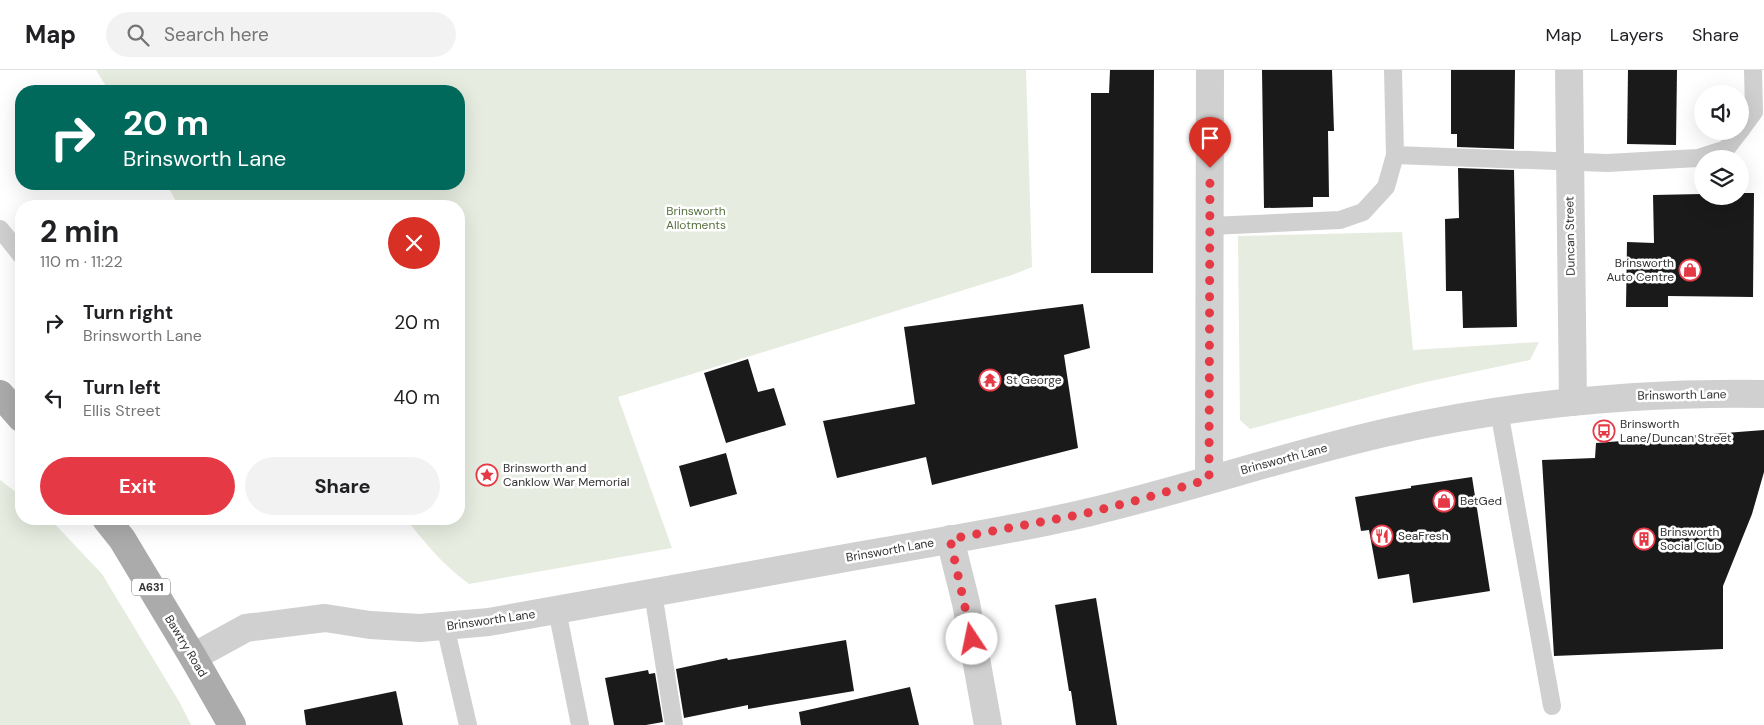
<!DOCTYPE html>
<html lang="en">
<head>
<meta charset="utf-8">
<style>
	:root { --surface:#fff; --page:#f2f2f2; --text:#202124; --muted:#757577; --line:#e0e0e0; --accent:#e63946 }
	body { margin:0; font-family:"DM Sans",sans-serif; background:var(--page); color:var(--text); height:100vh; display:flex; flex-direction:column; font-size:19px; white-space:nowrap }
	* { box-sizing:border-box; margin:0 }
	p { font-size:16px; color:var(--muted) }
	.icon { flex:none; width:28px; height:28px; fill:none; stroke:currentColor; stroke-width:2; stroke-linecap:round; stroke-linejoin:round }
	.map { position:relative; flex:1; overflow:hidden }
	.details { position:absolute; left:15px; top:130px; width:450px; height:325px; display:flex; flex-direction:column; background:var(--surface); border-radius:20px; box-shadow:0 5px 20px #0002 }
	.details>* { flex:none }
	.banner { position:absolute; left:15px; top:15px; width:450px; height:105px; border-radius:20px; box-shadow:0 5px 20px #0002; background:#00695c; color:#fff; overflow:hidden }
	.buttons { position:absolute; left:1694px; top:15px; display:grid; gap:10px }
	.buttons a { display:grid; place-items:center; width:55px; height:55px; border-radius:50%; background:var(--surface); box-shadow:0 5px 20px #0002; font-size:25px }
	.pin { position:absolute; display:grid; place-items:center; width:42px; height:42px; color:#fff; margin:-51px -21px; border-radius:50% 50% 50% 0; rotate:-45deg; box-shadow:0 0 5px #0007 }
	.pin .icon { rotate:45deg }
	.me { position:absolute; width:55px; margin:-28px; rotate:349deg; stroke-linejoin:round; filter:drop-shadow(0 0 4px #0008) }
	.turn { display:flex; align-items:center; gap:18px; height:105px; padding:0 25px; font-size:22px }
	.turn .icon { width:65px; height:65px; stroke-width:2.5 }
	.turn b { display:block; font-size:35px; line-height:42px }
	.round { display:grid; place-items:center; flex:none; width:52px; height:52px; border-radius:26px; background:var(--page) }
	.summary { display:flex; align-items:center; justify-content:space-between; height:85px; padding:0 25px }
	h1 { font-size:30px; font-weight:700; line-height:38px }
	.cta { display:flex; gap:10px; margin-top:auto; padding:10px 25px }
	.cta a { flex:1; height:58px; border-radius:30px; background:var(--accent); color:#fff; font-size:20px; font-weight:700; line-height:58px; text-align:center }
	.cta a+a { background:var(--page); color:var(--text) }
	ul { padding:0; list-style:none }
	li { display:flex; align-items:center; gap:15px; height:75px; padding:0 25px }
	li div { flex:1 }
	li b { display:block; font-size:19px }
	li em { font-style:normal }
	header { display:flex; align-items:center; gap:30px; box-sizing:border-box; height:70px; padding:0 25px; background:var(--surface); border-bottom:1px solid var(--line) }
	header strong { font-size:24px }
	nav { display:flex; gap:28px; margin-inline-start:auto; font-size:18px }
	.search { width:350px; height:45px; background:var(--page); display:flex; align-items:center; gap:12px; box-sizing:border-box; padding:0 18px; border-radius:28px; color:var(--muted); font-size:19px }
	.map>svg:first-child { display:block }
</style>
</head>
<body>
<header>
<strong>Map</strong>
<div class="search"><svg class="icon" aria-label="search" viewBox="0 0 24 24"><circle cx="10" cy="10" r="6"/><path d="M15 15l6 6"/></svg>Search here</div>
<nav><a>Map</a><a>Layers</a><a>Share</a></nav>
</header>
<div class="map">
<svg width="1764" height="655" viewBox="0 0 1764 655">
	<rect width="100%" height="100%" fill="#fff"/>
	<g fill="#e6ecdf">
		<path d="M96,0h930l6,197 -20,8 -394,122 54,151 -203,36c-26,-19 -44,-41 -63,-65h53v-313h-280l-13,-22h293v-93h-350z"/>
		<polygon points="1402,162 1413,280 1539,272 1530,290 1421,313 1250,359 1240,350 1238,166"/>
		<polygon points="0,410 21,426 21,449 50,449 102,504 180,633 191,655 0,655"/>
	</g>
	<g fill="#1a1a1a">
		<polygon points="1110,0 1154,0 1153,203 1091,203 1091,23 1109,23"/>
		<polygon points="1262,0 1332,0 1334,61 1328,61 1329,127 1313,127 1313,137 1264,138"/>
		<polygon points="1451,0 1515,0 1514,79 1457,77 1457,64 1451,64"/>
		<polygon points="1628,0 1677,0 1676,75 1627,74"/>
		<polygon points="1458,98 1514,100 1517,257 1463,258 1462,221 1446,221 1445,149 1459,148"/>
		<polygon points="1740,123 1754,123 1753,227 1668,226 1668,237 1626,237 1627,172 1654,173 1653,125 1702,124 1702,126 1740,126"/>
		<polygon points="1083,234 1090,278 1064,285 1078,378 932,415 926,387 837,408 823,351 915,334 904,257"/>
		<polygon points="748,289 758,322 774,318 786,355 726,373 704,303"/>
		<polygon points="1764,360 1764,402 1752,444 1723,516 1723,579 1554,586 1542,390 1595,388 1596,373"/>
		<polygon points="726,383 737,424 690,437 679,396"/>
		<polygon points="1472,407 1490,521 1413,533 1409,504 1378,509 1369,460 1361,461 1355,427 1411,418 1411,416"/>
		<polygon points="1096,528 1117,655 1076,655 1071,621 1069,621 1055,535"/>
		<polygon points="846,570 854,621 748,639 748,635 684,648 676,599 727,588 728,590"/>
		<polygon points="648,600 649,604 655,603 663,652 646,655 614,655 605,608"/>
		<polygon points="910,617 919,655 801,655 799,642"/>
		<polygon points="396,621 403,655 306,655 304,640"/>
	</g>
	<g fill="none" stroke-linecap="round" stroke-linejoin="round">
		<g stroke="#d0d0d0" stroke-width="18">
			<polyline points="1393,0 1395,85 1607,93 1698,88 1726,79 1740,61"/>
			<polyline points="1740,61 1754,42 1753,0"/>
			<polyline points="1210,156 1340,150 1363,142 1386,117 1395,85"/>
			<polyline points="0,159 21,185"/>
			<polyline points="1499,341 1552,636"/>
			<polyline points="653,523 674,655"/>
			<polyline points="557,540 580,655"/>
			<polyline points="445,556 468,655"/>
		</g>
		<g stroke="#d0d0d0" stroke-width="28">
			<polyline points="1569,0 1573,332"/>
			<polyline points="1209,409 1210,0"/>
			<polyline points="950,469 966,533 988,655"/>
		</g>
		<path stroke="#d0d0d0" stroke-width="28" d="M193,587l53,-29 79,-10 45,7 50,3 69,-6c127,-22 253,-45 379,-68 73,-13 146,-24 218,-41 102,-24 201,-58 302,-81 124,-28 250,-40 376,-38"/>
		<g stroke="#ababab" stroke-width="28">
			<polyline points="0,324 21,348"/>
			<polyline points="106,449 122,469 193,587 232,655"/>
		</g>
	</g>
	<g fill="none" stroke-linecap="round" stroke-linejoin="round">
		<polyline stroke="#e63946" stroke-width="9" stroke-dasharray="0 16.2" points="972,569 950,469 1083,444 1142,429 1209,409 1210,98"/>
	</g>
	<defs>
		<g id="shop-ring" transform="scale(1.125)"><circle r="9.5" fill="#fff" stroke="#e63946" stroke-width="1.5"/><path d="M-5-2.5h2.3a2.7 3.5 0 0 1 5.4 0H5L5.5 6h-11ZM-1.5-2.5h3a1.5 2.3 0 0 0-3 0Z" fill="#e63946"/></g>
		<g id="temple-ring" transform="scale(1.125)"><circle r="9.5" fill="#fff" stroke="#e63946" stroke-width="1.5"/><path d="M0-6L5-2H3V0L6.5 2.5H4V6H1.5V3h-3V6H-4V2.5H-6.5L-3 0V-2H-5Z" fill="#e63946"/></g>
		<g id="bus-ring" transform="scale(1.125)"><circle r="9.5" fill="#fff" stroke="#e63946" stroke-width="1.5"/><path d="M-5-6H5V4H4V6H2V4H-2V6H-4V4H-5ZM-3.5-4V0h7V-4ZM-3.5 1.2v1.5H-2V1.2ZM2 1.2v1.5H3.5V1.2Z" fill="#e63946"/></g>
		<g id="sight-ring" transform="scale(1.125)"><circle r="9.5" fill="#fff" stroke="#e63946" stroke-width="1.5"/><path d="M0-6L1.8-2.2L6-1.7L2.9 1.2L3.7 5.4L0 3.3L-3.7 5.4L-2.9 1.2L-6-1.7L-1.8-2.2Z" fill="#e63946"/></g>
		<g id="restaurant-ring" transform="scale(1.125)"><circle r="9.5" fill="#fff" stroke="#e63946" stroke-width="1.5"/><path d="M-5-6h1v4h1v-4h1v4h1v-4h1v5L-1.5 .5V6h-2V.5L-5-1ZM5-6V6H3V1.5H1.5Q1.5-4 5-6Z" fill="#e63946"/></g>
		<g id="building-ring" transform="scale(1.125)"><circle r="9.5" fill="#fff" stroke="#e63946" stroke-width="1.5"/><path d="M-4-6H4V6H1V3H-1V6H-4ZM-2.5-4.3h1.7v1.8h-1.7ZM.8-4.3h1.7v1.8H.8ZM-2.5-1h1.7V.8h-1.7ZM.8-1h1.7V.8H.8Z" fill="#e63946"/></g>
	</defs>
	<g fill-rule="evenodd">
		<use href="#shop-ring" x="1690" y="200"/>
		<use href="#temple-ring" x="990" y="310"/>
		<use href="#bus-ring" x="1604" y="361"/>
		<use href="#sight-ring" x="487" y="405"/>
		<use href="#shop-ring" x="1444" y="431"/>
		<use href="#restaurant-ring" x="1382" y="466"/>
		<use href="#building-ring" x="1644" y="469"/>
	</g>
	<g text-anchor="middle" stroke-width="5" stroke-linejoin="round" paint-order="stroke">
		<rect fill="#fff" stroke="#707070" stroke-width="1" x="132" y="508.5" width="38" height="17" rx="4"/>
		<g font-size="11" font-weight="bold" fill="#333">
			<text x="151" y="521">A631</text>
		</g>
		<g font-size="12" fill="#56703f" stroke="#fff">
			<text x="696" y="145">Brinsworth<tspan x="696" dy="14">Allotments</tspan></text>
		</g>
		<g font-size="12" fill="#333" stroke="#fff">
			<text transform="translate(1570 166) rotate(-91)" y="4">Duncan Street</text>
			<text transform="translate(1682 325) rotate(-1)" y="4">Brinsworth Lane</text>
			<text transform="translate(1284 389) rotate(-15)" y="4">Brinsworth Lane</text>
			<text transform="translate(890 480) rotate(-10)" y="4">Brinsworth Lane</text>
			<text transform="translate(491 550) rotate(-8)" y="4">Brinsworth Lane</text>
			<text transform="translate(186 576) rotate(59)" y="4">Bawtry Road</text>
		</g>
		<g font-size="12" fill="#333" stroke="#fff" text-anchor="start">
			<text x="1674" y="197" text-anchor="end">Brinsworth<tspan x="1674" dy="14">Auto Centre</tspan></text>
			<text x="1006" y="314">St George</text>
			<text x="1620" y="358">Brinsworth<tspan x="1620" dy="14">Lane/Duncan Street</tspan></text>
			<text x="503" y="402">Brinsworth and<tspan x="503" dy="14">Canklow War Memorial</tspan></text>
			<text x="1460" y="435">BetGed</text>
			<text x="1660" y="466">Brinsworth<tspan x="1660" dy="14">Social Club</tspan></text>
			<text x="1398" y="470">SeaFresh</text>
		</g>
	</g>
</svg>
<div class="buttons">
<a><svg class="icon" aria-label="sound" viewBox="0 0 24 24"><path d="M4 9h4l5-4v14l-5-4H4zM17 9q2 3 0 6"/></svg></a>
<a><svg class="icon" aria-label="layers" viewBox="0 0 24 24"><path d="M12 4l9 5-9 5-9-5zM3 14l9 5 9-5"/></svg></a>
</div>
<div class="pin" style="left:1210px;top:98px;background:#d93025"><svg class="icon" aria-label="arrive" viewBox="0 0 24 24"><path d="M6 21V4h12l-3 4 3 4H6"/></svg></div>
<svg class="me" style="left:972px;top:569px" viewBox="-20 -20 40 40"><circle r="19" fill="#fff"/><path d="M0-13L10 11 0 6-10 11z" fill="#e63946"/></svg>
<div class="banner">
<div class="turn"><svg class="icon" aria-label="right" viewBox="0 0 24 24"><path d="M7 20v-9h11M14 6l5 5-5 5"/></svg><div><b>20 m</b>Brinsworth Lane</div></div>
</div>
<section class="details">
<div class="summary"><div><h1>2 min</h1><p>110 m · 11:22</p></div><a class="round" style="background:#d93025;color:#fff"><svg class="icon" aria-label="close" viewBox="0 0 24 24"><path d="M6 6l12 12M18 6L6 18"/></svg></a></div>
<ul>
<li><svg class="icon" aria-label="right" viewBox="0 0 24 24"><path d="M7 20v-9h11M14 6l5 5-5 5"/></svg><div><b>Turn right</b><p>Brinsworth Lane</p></div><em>20 m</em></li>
<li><svg class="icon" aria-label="left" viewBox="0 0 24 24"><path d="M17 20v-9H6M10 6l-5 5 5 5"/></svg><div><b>Turn left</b><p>Ellis Street</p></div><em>40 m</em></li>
</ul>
<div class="cta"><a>Exit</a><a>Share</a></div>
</section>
</div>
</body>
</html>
